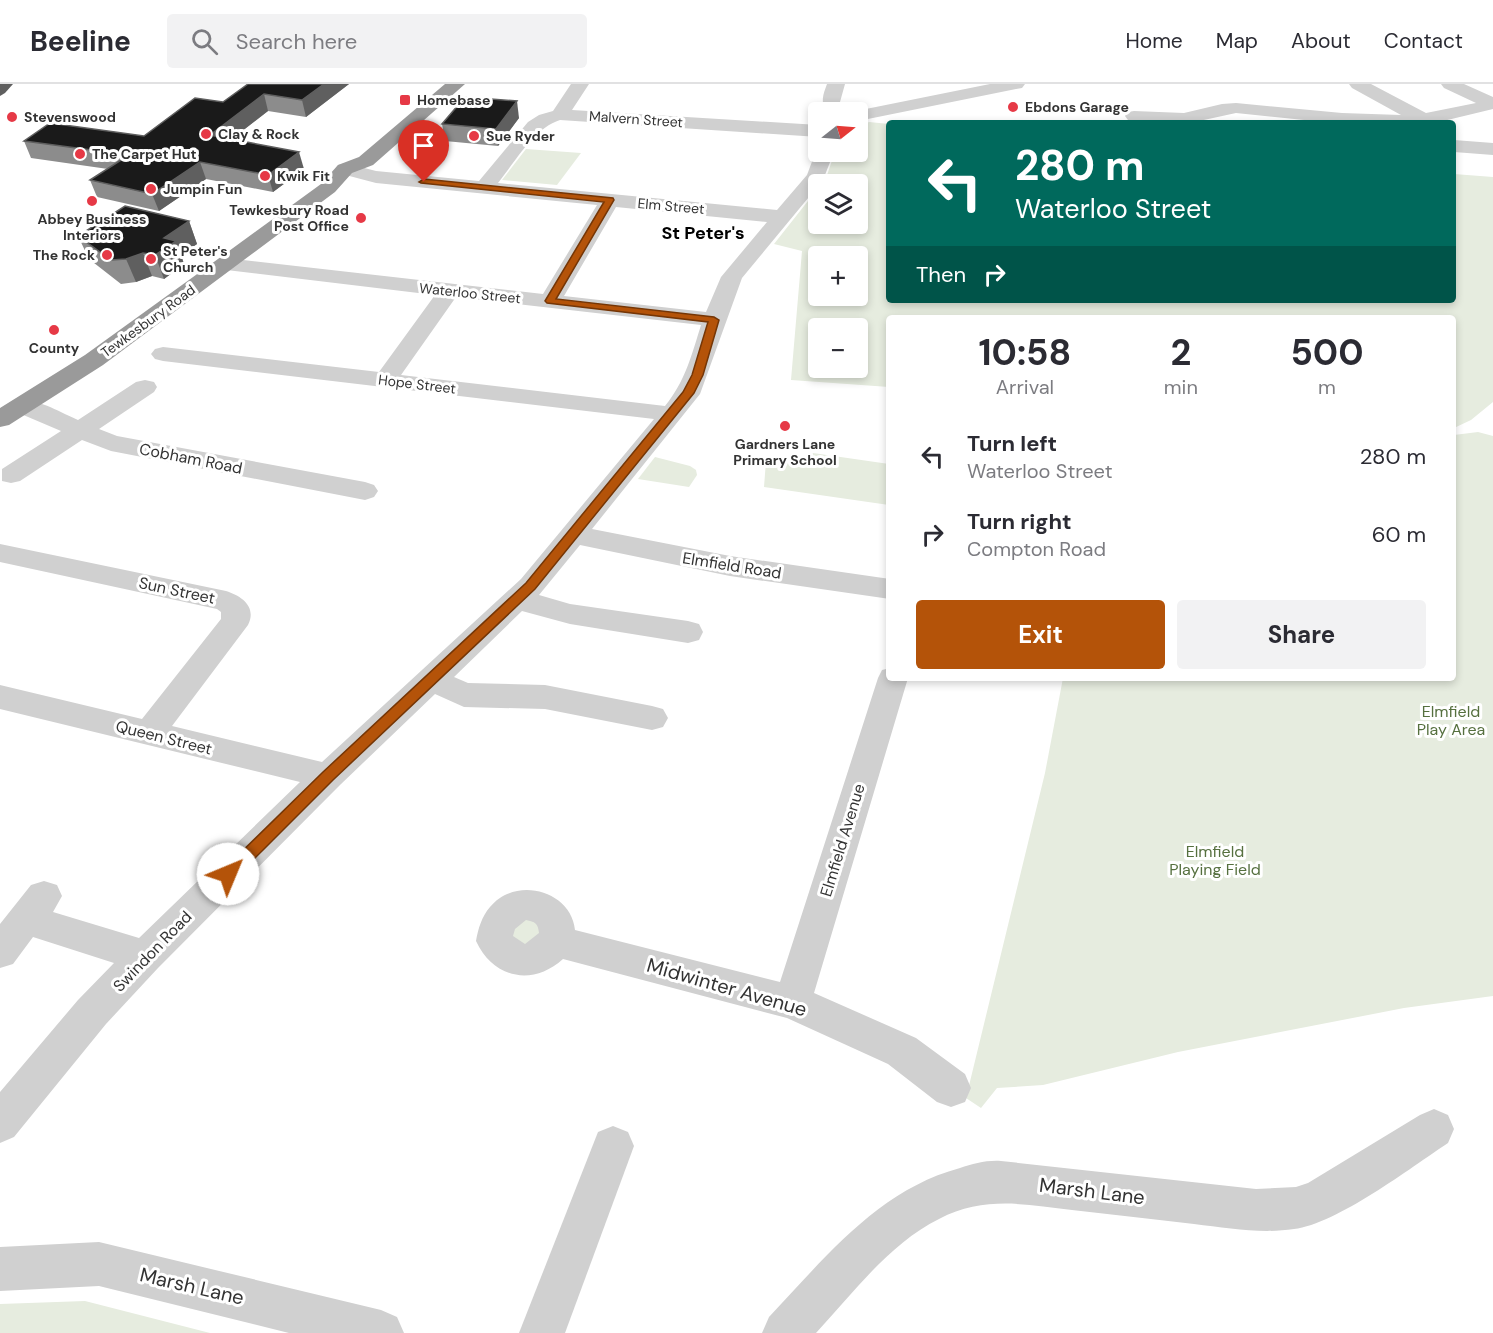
<!DOCTYPE html>
<html lang="en">
<head>
<meta charset="utf-8">
<style>
	:root { --surface:#fff; --page:#f2f2f3; --text:#2b2b33; --muted:#7c7c81; --line:#e1e1e2; --accent:#b45309 }
	body { margin:0; font-family:"DM Sans",sans-serif; background:var(--page); color:var(--text); height:100vh; display:flex; flex-direction:column; font-size:22px; white-space:nowrap }
	* { box-sizing:border-box; margin:0 }
	p { font-size:20px; color:var(--muted) }
	.icon { flex:none; width:33px; height:33px; fill:none; stroke:currentColor; stroke-width:2; stroke-linecap:round; stroke-linejoin:round }
	.map { position:relative; flex:1; overflow:hidden }
	.sheet { position:absolute; left:886px; top:231px; width:570px; height:366px; display:flex; flex-direction:column; background:var(--surface); border-radius:6px; box-shadow:0 3px 9px #0003 }
	.sheet>* { flex:none }
	.top-card { position:absolute; left:886px; top:36px; width:570px; height:183px; border-radius:6px; box-shadow:0 3px 9px #0003; background:#00695c; color:#fff; overflow:hidden }
	.needle { width:39px; rotate:73deg }
	.controls { position:absolute; left:808px; top:18px; display:grid; gap:12px }
	.controls a { display:grid; place-items:center; width:60px; height:60px; border-radius:6px; background:var(--surface); box-shadow:0 3px 9px #0003; font-size:30px }
	.pin { position:absolute; display:grid; place-items:center; width:51px; height:51px; color:#fff; margin:-62px -26px; border-radius:50% 50% 50% 0; rotate:-45deg; box-shadow:0 0 6px #0007 }
	.pin .icon { rotate:45deg }
	.me { position:absolute; width:66px; margin:-33px; rotate:45deg; stroke-linejoin:round; filter:drop-shadow(0 0 4px #0008) }
	.turn { display:flex; align-items:center; gap:21px; height:126px; padding:0 30px; font-size:27px }
	.turn .icon { width:78px; height:78px; stroke-width:2.5 }
	.turn b { display:block; font-size:42px; line-height:51px }
	.then { display:flex; align-items:center; height:57px; padding:0 30px; background:#0003; gap:12px; font-size:22px }
	.eta { display:flex; justify-content:space-evenly; align-items:center; height:102px; text-align:center }
	.eta b { font-size:36px; font-weight:700; line-height:42px }
	.button { display:flex; gap:12px; margin-top:auto; padding:12px 30px }
	.button a { flex:1; height:69px; border-radius:6px; background:var(--accent); color:#fff; font-size:24px; font-weight:700; line-height:69px; text-align:center }
	.button a+a { background:var(--page); color:var(--text) }
	ul { padding:0; list-style:none }
	li { display:flex; align-items:center; gap:18px; height:78px; padding:0 30px }
	li div { flex:1 }
	li b { display:block; font-size:22px }
	li em { font-style:normal }
	header { display:flex; align-items:center; gap:36px; box-sizing:border-box; height:84px; padding:0 30px; background:var(--surface); border-bottom:2px solid var(--line) }
	header strong { font-size:28px }
	nav { display:flex; gap:33px; margin-inline-start:auto; font-size:21px }
	.search { width:420px; height:54px; background:var(--page); display:flex; align-items:center; gap:15px; box-sizing:border-box; padding:0 21px; border-radius:6px; color:var(--muted); font-size:22px }
	.map>svg:first-child { display:block }
</style>
</head>
<body>
<header>
<strong>Beeline</strong>
<div class="search"><svg class="icon" aria-label="search" viewBox="0 0 24 24"><circle cx="10" cy="10" r="6"/><path d="M15 15l6 6"/></svg>Search here</div>
<nav><a>Home</a><a>Map</a><a>About</a><a>Contact</a></nav>
</header>
<div class="map">
<svg width="1493" height="1249" viewBox="0 0 1493 1249">
	<rect width="100%" height="100%" fill="#fff"/>
	<g fill="#e6ecdf" fill-rule="evenodd">
		<path d="M869,38l20,2 1,176h564v-126l39,3v225l-22,18 -17,8v-110h-564l-1,69 -98,-7 11,-129 -28,-7 45,-57v37h39v-40h-37l5,-6 9,-26h23v-24zM858,172v40h-39v-40zM858,244v40h-39v-40z"/>
		<polygon points="526,65 581,69 557,101 502,96"/>
		<polygon points="1478,348 1493,352 1493,912 1404,924 1178,968 1043,1001 997,1004 981,1024 966,1014 1045,689 1063,594 1454,594 1454,351"/>
		<polygon points="813,369 889,380 889,421 764,403 766,377 793,375"/>
		<polygon points="655,373 690,382 696,386 697,391 689,403 638,395"/>
		<polygon points="509,829 554,838 519,874 500,839"/>
		<polygon points="85,1217 210,1249 0,1249 0,1220"/>
	</g>
	<g fill="none" stroke-linecap="round" stroke-linejoin="round">
		<g fill="#d0d0d0" fill-rule="evenodd">
			<path d="M571,0h18l-17,26 247,15v12l-259,-17c-26,8 -45,42 -62,63l279,27 30,-35 10,-27 2,4h15l-11,28 -81,98 -42,116 -108,135 138,27 160,23v20l-160,-23 -150,-31 -41,50 31,9 118,17 11,3 4,8 -4,8 -11,3 -118,-19 -48,-13 -68,66 14,6 77,2 107,21 11,3 5,9 -5,9 -11,3 -107,-21 -81,-2 -29,-13 -95,91 -182,183 -52,56 -92,113 -14,6v-51l78,-92 36,-37 -81,-26 -20,27 -13,4v-44l31,-39 13,-4 13,4 5,11 -9,16 86,26 161,-156 -300,-73v-24l142,34 79,-100v-7l-4,-3 -217,-47v-18l226,47c16,5 31,16 22,34l-76,101 150,36 199,-183 133,-160 -491,-58 -8,-2 -4,-5 4,-5 8,-2 216,25 56,-77 -217,-26 -3,-5 3,-5 8,-1 317,36 54,-89 -221,-22 -38,-10 -3,-4 3,-4 7,-2 31,8 103,10 49,-59 11,-7 14,-4zM616,123l151,15 -46,55 -15,35 -142,-16zM456,213l245,28c-9,29 -16,57 -36,81l-264,-31z"/>
			<path d="M827,0h18l-5,18 5,10h-18c-7,-10 -4,-17 0,-28z"/>
			<polygon points="990,0 1025,0 1022,4 1016,5 858,37 858,28 851,28"/>
			<polygon points="1349,0 1371,0 1426,29 1476,19 1444,4 1441,0 1464,0 1493,13 1493,25 1435,39 1333,39 1236,29 1190,39 1128,36 1125,32 1128,28 1134,27 1184,29 1222,20 1236,19 1342,29 1401,31 1352,4"/>
			<polygon points="1454,56 1493,59 1493,71 1454,68"/>
			<path d="M145,296l9,2 3,5 -3,5 -55,37 18,7 248,46 9,3 4,6 -4,6 -9,3 -254,-49 -29,-11 -62,41 -9,2 -9,-2v-12l59,-38 -47,-20 -3,-5 3,-5c20,-5 45,11 64,19l58,-38z"/>
			<path d="M890,584v10h18l-94,315 102,45 49,36 6,14 -6,14 -14,5 -14,-5 -49,-38 -101,-46 -224,-59c-31,28 -70,19 -87,-18 2,-12 6,-25 14,-34 25,-31 81,-17 85,23l205,52 98,-304 4,-8zM526,836c9,2 12,3 13,13l-14,11 -12,-8 2,-7z"/>
			<path d="M1434,1025l14,6 6,14 -6,14c-38,25 -111,81 -154,86 -33,5 -66,-1 -100,-5 -40,-5 -81,-9 -122,-14 -48,-6 -88,-14 -133,9 -50,25 -86,74 -123,114h-54l7,-16c56,-59 109,-127 191,-149 13,-4 26,-8 41,-7l255,28 40,-2 12,-4 112,-68z"/>
			<polygon points="613,1042 628,1048 634,1062 565,1249 519,1249 598,1048"/>
			<polygon points="99,1158 381,1226 397,1233 404,1249 289,1249 99,1202 0,1207 0,1163"/>
		</g>
		<polygon fill="#9a9a9a" fill-rule="evenodd" points="445,0 465,0 373,81 352,89 335,108 103,281 9,341 0,343 0,324 85,271 218,175 321,100 338,81 359,73"/>
	</g>
	<g fill="#8c8c8c">
		<polygon points="248,0 349,0 306,33 268,27 232,55 304,85 273,108 206,95 159,127 97,113 90,96 108,85 31,74 24,57 144,52 223,18"/>
		<polygon points="519,34 498,62 445,57 442,40"/>
		<polygon points="189,137 197,160 181,171 184,180 164,195 152,192 136,198 121,200 89,175 78,152"/>
	</g>
	<g fill="#5f5f5f">
		<polygon points="0,0 13,0 5,9 0,12"/>
		<polygon points="324,0 349,0 306,33 302,16"/>
		<polygon points="264,10 268,27 215,68 210,51"/>
		<polygon points="517,17 519,34 498,62 496,45"/>
		<polygon points="299,68 304,85 273,108 268,91"/>
		<polygon points="200,78 206,95 159,127 152,110"/>
		<polygon points="189,137 197,160 181,171 184,180 164,195 155,171 164,154"/>
		<polygon points="143,169 152,192 136,198 126,175"/>
	</g>
	<g fill="#1a1a1a" stroke="#5f5f5f" stroke-width="1.5">
		<polygon points="248,0 324,0 302,16 264,10 210,51 299,68 268,91 200,78 152,110 90,96 129,71 24,57 50,39 144,52 195,14 223,18"/>
		<polygon points="465,13 517,17 496,45 442,40"/>
		<polygon points="125,122 189,137 164,154 176,157 155,171 143,169 126,175 111,176 78,152"/>
	</g>
	<polygon fill="#b45309" stroke="#753606" stroke-width="1.5" points="424,95 613,114 614,116 556,215 714,233 719,236 703,291 694,309 535,505 333,696 234,795 228,797 223,795 221,790 223,786 323,688 526,499 683,308 692,291 708,238 547,219 545,217 604,118 421,99 419,98"/>
	<g fill="#e63946" stroke="#fff" stroke-width="2">
		<rect x="399" y="10" width="12" height="12" rx="3"/>
		<circle cx="1013" cy="23" r="6"/>
		<circle cx="12" cy="33" r="6"/>
		<circle cx="206" cy="50" r="6"/>
		<circle cx="474" cy="52" r="6"/>
		<circle cx="80" cy="70" r="6"/>
		<circle cx="265" cy="92" r="6"/>
		<circle cx="151" cy="105" r="6"/>
		<circle cx="92" cy="117" r="6"/>
		<circle cx="361" cy="134" r="6"/>
		<circle cx="107" cy="171" r="6"/>
		<circle cx="151" cy="175" r="6"/>
		<circle cx="54" cy="246" r="6"/>
		<circle cx="785" cy="342" r="6"/>
	</g>
	<g text-anchor="middle" stroke-width="6" stroke-linejoin="round" paint-order="stroke">
		<g font-size="14" font-weight="bold" fill="#333" stroke="#fff" text-anchor="start">
			<text x="417" y="21">Homebase</text>
			<text x="1025" y="28">Ebdons Garage</text>
			<text x="24" y="38">Stevenswood</text>
			<text x="218" y="55">Clay &amp; Rock</text>
			<text x="486" y="57">Sue Ryder</text>
			<text x="92" y="75">The Carpet Hut</text>
			<text x="277" y="97">Kwik Fit</text>
			<text x="163" y="110">Jumpin Fun</text>
			<text x="349" y="131" text-anchor="end">Tewkesbury Road<tspan x="349" dy="16">Post Office</tspan></text>
			<text x="92" y="140" text-anchor="middle">Abbey Business<tspan x="92" dy="16">Interiors</tspan></text>
			<text x="163" y="172">St Peter's<tspan x="163" dy="16">Church</tspan></text>
			<text x="95" y="176" text-anchor="end">The Rock</text>
			<text x="54" y="269" text-anchor="middle">County</text>
			<text x="785" y="365" text-anchor="middle">Gardners Lane<tspan x="785" dy="16">Primary School</tspan></text>
		</g>
		<g font-size="14" fill="#333" stroke="#fff">
			<text transform="translate(636 35) rotate(4)" y="5">Malvern Street</text>
			<text transform="translate(671 122) rotate(5)" y="5">Elm Street</text>
			<text transform="translate(470 209) rotate(6)" y="5">Waterloo Street</text>
			<text transform="translate(148 237) rotate(-36)" y="5">Tewkesbury Road</text>
			<text transform="translate(417 300) rotate(7)" y="5">Hope Street</text>
		</g>
		<g font-size="16" fill="#333" stroke="#fff">
			<text transform="translate(191 374) rotate(11)" y="6">Cobham Road</text>
			<text transform="translate(732 481) rotate(9)" y="6">Elmfield Road</text>
			<text transform="translate(177 506) rotate(12)" y="6">Sun Street</text>
			<text transform="translate(164 653) rotate(14)" y="6">Queen Street</text>
			<text transform="translate(842 756) rotate(-73)" y="6">Elmfield Avenue</text>
			<text transform="translate(152 867) rotate(-46)" y="6">Swindon Road</text>
		</g>
		<g font-size="16" fill="#56703f" stroke="#fff">
			<text x="1451" y="633">Elmfield<tspan x="1451" dy="18">Play Area</tspan></text>
			<text x="1215" y="773">Elmfield<tspan x="1215" dy="18">Playing Field</tspan></text>
		</g>
		<g font-size="18" font-weight="bold" fill="#000" stroke="#fff">
			<text x="703" y="155">St Peter's</text>
		</g>
		<g font-size="20" fill="#333" stroke="#fff">
			<text transform="translate(727 903) rotate(16)" y="7">Midwinter Avenue</text>
			<text transform="translate(1092 1107) rotate(7)" y="7">Marsh Lane</text>
			<text transform="translate(192 1202) rotate(13)" y="7">Marsh Lane</text>
		</g>
	</g>
</svg>
<div class="controls">
<a><svg class="needle" viewBox="-14 -14 28 28"><path d="M0-13l5 13h-10z" fill="#e53935"/><path d="M0 13l5-13h-10z" fill="#7c7c81"/></svg></a>
<a><svg class="icon" aria-label="layers" viewBox="0 0 24 24"><path d="M12 4l9 5-9 5-9-5zM3 14l9 5 9-5"/></svg></a>
<a>+</a>
<a>−</a>
</div>
<div class="pin" style="left:424px;top:98px;background:#d93025"><svg class="icon" aria-label="arrive" viewBox="0 0 24 24"><path d="M6 21V4h12l-3 4 3 4H6"/></svg></div>
<svg class="me" style="left:228px;top:790px" viewBox="-20 -20 40 40"><circle r="19" fill="#fff"/><path d="M0-13L10 11 0 6-10 11z" fill="#b45309"/></svg>
<div class="top-card">
<div class="turn"><svg class="icon" aria-label="left" viewBox="0 0 24 24"><path d="M17 20v-9H6M10 6l-5 5 5 5"/></svg><div><b>280 m</b>Waterloo Street</div></div>
<div class="then">Then<svg class="icon" aria-label="right" viewBox="0 0 24 24"><path d="M7 20v-9h11M14 6l5 5-5 5"/></svg></div>
</div>
<section class="sheet">
<div class="eta">
<div><b>10:58</b><p>Arrival</p></div>
<div><b>2</b><p>min</p></div>
<div><b>500</b><p>m</p></div>
</div>
<ul>
<li><svg class="icon" aria-label="left" viewBox="0 0 24 24"><path d="M17 20v-9H6M10 6l-5 5 5 5"/></svg><div><b>Turn left</b><p>Waterloo Street</p></div><em>280 m</em></li>
<li><svg class="icon" aria-label="right" viewBox="0 0 24 24"><path d="M7 20v-9h11M14 6l5 5-5 5"/></svg><div><b>Turn right</b><p>Compton Road</p></div><em>60 m</em></li>
</ul>
<div class="button"><a>Exit</a><a>Share</a></div>
</section>
</div>
</body>
</html>
